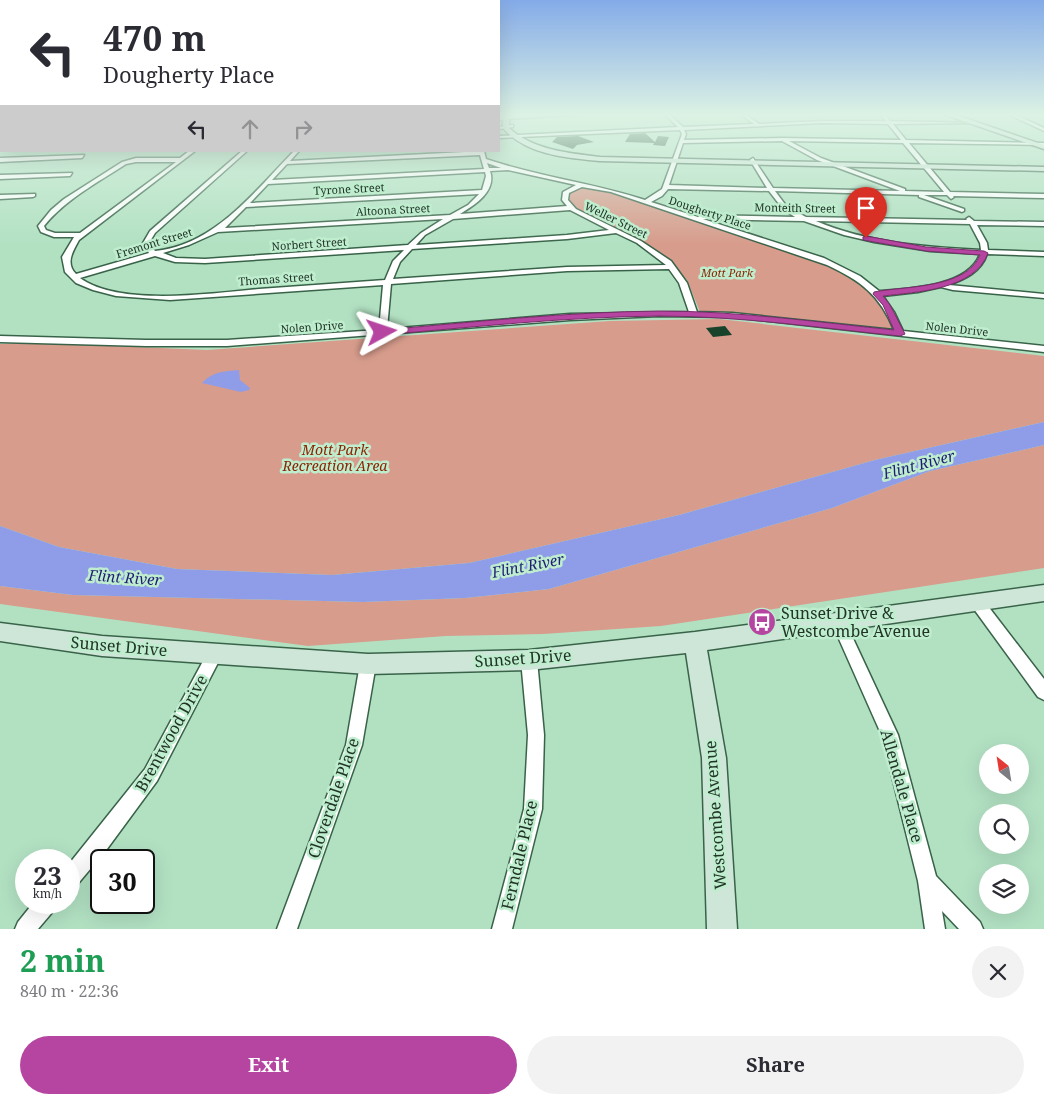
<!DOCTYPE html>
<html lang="en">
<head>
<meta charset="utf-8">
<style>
	:root { --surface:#fff; --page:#f2f2f3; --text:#2b2b33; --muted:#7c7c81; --accent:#b645a1 }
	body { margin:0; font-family:"Noto Serif",serif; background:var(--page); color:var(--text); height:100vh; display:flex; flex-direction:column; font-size:19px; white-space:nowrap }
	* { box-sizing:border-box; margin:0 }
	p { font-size:16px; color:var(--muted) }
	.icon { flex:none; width:28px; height:28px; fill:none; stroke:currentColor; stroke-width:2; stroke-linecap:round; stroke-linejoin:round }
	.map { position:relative; height:929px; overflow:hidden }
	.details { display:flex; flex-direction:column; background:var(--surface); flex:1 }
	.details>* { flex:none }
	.top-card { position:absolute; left:0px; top:0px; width:500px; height:152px; box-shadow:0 5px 20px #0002; background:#fff; color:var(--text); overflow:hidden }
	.needle { width:32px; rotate:330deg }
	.controls { position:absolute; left:979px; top:744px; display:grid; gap:10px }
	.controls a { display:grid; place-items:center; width:50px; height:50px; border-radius:50%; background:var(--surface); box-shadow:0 5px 20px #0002; font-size:25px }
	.speed { position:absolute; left:15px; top:849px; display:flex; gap:10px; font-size:25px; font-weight:700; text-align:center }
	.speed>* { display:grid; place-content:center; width:65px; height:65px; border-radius:50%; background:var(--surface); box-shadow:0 5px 20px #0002; line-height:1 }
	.speed small { font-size:12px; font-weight:400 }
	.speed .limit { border:2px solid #111; border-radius:8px; background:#fff; color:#111 }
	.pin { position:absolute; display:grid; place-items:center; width:42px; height:42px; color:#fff; margin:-51px -21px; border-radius:50% 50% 50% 0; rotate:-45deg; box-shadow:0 0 5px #0007 }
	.pin .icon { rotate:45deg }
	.me { position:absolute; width:55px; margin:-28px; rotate:85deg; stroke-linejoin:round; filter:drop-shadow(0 0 4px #0008) }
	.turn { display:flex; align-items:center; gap:18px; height:105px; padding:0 20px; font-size:22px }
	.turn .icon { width:65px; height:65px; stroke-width:2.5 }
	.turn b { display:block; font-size:35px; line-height:42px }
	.lanes { display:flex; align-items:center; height:48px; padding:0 20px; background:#0003; justify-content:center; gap:25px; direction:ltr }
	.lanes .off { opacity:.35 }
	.round { display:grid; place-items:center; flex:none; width:52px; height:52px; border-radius:26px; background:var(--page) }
	.headline { display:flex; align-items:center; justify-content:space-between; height:85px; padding:0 20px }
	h1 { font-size:30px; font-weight:700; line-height:38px; color:#1e9e55 }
	.cta { display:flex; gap:10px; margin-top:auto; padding:10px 20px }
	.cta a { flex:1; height:58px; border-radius:30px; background:var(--accent); color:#fff; font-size:20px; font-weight:700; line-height:58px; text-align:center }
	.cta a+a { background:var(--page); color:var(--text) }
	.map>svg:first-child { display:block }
</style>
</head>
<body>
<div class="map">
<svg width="1044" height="929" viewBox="0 0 1044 929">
	<rect width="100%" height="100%" fill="#b2e1c2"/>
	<g fill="#d79c8c">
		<polygon points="581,187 606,190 830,266 869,290 883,307 893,327 892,330 755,315 700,312 687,280 664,255 637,238 574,208 570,203 569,193"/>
		<polygon points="719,319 1044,356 1044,422 875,460 679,515 469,563 332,575 177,569 59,547 0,526 0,344 43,343 207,350 610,321"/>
		<polygon points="1044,445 1044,568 661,626 543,634 446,636 308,646 0,604 0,586 73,595 363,602 465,598 549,589 832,508 930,471"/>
	</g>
	<g fill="#8f9de9">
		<path d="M239,370l1,10 10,8 -1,2 -8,2 -39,-9c10,-11 22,-12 37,-13z"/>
		<polygon points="1044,422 1044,445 930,471 832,508 549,589 465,598 363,602 73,595 0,586 0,526 59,547 177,569 332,575 469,563 679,515 875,460"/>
	</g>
	<g fill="#18432a">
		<polygon points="645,133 655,142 658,136 669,137 665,146 653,145 654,143 625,142 630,134"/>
		<polygon points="578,136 594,142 577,145 573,149 552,142 557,137"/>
		<polygon points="725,326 732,335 713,337 706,328"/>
	</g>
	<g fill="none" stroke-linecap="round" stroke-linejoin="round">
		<g stroke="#396349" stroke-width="3">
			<g id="street">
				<path d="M664,114h5l14,13 71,-3 -14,-10h5l14,10 63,-3h64l-6,-7h5l5,7 85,2 -82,1 13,16 138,3v2l-135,-2 41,49 94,2v4l-91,-2 1,1 -3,2 -4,-4h-23l40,14v2l-2,1 -43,-15v-2l-144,-4 12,16 19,10 161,3 -1,-1 3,-2 5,4 70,1v4l-67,-1 10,18 1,7 56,2v4l-57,-2c-6,18 -22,25 -38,31l95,9v4l-91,-8 -12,-3 -23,5 -35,4 11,16 9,19 141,15v6l-312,-35 -73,-1 -89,4 -343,26h-81l-146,-4v-6l146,4h81l152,-10 4,-45 -213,15 -54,-4 -23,-6 -17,-7 -11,-11 -3,-15 12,-20h-20l-13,-5 -3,-6 13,-16 13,-11 58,-37 14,-4h44l9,-7h6l-116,89c-6,11 -14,23 -3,34l73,-21 -6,-10 7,-12 92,-80h5l-92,82 -6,10 6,8c60,-6 100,-60 139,-100h5l-9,10 194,-10 2,8c53,18 107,24 159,41l17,-11 20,-55 -2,-4 -181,8v-2l179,-9zM822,123l66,1 13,16 -119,-2 -98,2 2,-6 -2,-4zM782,141l35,19 83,31 -127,-3 -20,-30 -3,2 17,28 -98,-3 14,-42zM789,141l114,2 41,49 -39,-1v-2l-84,-31zM480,155l4,14 -212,11 15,-16zM136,162h40l-96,71h-25l-9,-3 -2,-4c22,-27 53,-43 82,-62zM487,163l14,5h-12zM508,170l68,15 -13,7 -1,8 5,6 -107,8c15,-9 37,-23 30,-43zM485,172l1,4 -4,14 -232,13 18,-19zM582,187l29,5 216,73c34,16 53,30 67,65l-162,-17 -35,-1 -10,-29 -16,-22 -30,-20 -65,-32 -8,-9 1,-7zM668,189l101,2 14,18 12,8 -94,-2 -3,2 -47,-15 11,-6zM479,194l-11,11 -18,10 -225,13 21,-21zM570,210l39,20 -42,5 -151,10 9,-10 28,-16zM443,219l-22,14 -13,12 -203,14 -29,-1 -13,-5 26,-8 29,-13zM703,219l101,2 40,14 30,7 56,9 50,3c-12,33 -72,35 -101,37l-19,-15 -36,-18zM816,221l154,3 10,19 1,7c-55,-3 -114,-7 -165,-29zM616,233l21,10 29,22 -99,2 -174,12 7,-17 12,-13 155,-10zM404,250l-11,11 -8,19c-42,3 -84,6 -126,9 -47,4 -139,18 -179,-11l75,-22 20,6 30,1zM669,269l10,14 10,29 -119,2 -183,15 4,-45 176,-13z"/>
				<polygon points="1008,114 1014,114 1044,128 1044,131"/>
				<rect x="0" y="119" width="1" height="2"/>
				<polygon points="513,125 513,127 499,129 499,127"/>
				<polygon points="84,155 82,158 0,162 0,158"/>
				<polygon points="72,173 70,176 0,179 0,175"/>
				<polygon points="35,194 35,196 33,197 0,199 0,195"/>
				<polygon points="976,595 981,597 1044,679 1044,700 1038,697 971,605 969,601 971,597"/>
				<polygon points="838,615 843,617 898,735 936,876 980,922 983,929 959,929 942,911 945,929 925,929 918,881 882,736 831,621 833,617"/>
				<polygon points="214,648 219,650 222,655 157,781 107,849 76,886 69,889 69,864 145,769 209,650"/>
				<polygon points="529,653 534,655 537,660 544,735 542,809 512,929 492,929 524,809 528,735 521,660 524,655"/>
				<polygon points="368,657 373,659 376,664 362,745 297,929 277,929 346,745 360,664 363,659"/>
				<polygon points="34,902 58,902 55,909 38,929 15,929 18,922"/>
			</g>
		</g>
		<g stroke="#396349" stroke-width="3">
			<g id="secondary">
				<path d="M503,114h79l-73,5v9c24,22 59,25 91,29l444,10v4l-444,-10c-33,-3 -74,-6 -97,-33v-8h-4v-4z"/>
				<polygon points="943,114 953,114 1044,145 1044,149"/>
				<rect x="0" y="123" width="1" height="4"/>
				<rect x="0" y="137" width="1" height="4"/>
				<polygon points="1044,585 1044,601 707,650 726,758 737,929 707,929 702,758 686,653 529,670 368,674 102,656 0,641 0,623 102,636 368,654 529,650 695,632"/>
			</g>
		</g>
		<use href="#street" fill="#fff" fill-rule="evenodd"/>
		<use href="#secondary" fill="#cde6d7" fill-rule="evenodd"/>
	</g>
	<linearGradient id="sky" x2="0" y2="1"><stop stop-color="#84abe8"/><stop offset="0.47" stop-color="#dcf2e4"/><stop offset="1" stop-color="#dcf2e4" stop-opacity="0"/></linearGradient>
	<rect width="1044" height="244" fill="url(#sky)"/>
	<path fill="#b645a1" stroke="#762d69" d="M866,236l60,11 58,4 4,2c-13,37 -72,39 -105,43l7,9 15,29 -5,2c-80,-8 -160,-20 -241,-20 -93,1 -185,11 -277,19l-4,-3 4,-2c93,-8 185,-18 277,-19 79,0 157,11 235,19l-11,-25 -10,-11 1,-2c29,-6 93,-3 106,-37l-54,-4 -63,-11v-3z"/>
	<defs>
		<g id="bus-disc" transform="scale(1.4375)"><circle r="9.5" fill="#b645a1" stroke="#bfeecf"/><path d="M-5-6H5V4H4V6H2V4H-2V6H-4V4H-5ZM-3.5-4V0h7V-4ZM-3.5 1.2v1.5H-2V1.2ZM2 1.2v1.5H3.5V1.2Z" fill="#fff"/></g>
	</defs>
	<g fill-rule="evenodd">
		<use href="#bus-disc" x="762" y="622"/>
	</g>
	<g text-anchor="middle" stroke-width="5" stroke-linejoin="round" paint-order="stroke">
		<g font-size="11" fill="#223428" stroke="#bfeecf">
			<text transform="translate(349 189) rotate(-3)" y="4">Tyrone Street</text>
			<text transform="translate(795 208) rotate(1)" y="4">Monteith Street</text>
			<text transform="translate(393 210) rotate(-3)" y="4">Altoona Street</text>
			<text transform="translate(710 213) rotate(18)" y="4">Dougherty Place</text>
			<text transform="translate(616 220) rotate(26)" y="4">Weller Street</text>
			<text transform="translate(154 243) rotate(-17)" y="4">Fremont Street</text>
			<text transform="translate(309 244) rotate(-4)" y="4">Norbert Street</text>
			<text transform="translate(276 279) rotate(-4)" y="4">Thomas Street</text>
			<text transform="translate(312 327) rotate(-4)" y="4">Nolen Drive</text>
			<text transform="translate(957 329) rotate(6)" y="4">Nolen Drive</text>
		</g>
		<g font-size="11" font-style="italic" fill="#8b2404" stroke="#bfeecf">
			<text x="727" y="277">Mott Park</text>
		</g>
		<g font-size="14" font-style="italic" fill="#8b2404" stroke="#bfeecf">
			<text x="335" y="455">Mott Park<tspan x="335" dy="16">Recreation Area</tspan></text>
		</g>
		<g font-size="15" font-style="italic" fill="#201d74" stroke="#bfeecf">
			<text transform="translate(919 465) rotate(-15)" y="5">Flint River</text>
			<text transform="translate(528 566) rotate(-11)" y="5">Flint River</text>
			<text transform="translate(125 578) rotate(4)" y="5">Flint River</text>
		</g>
		<g font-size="16" fill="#223428" stroke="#bfeecf" text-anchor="start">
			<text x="781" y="619">Sunset Drive &amp;<tspan x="781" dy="18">Westcombe Avenue</tspan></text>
		</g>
		<g font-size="16" fill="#223428" stroke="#bfeecf">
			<text transform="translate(119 646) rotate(5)" y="6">Sunset Drive</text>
			<text transform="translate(523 658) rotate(-4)" y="6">Sunset Drive</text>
			<text transform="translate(171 733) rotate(-61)" y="6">Brentwood Drive</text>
			<text transform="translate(902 786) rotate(74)" y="6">Allendale Place</text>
			<text transform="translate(333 798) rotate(-71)" y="6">Cloverdale Place</text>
			<text transform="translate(715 815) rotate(-94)" y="6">Westcombe Avenue</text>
			<text transform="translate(519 855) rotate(-77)" y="6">Ferndale Place</text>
		</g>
	</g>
</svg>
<div class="controls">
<a><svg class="needle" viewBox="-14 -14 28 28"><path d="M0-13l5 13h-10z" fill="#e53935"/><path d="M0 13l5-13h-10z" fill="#7c7c81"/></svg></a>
<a><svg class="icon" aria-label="search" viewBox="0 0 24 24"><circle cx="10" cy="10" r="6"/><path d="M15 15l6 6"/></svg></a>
<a><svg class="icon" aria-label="layers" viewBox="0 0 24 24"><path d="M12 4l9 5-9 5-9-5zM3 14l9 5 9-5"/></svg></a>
</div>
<div class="speed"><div>23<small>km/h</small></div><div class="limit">30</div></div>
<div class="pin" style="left:866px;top:238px;background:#d93025"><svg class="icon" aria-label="arrive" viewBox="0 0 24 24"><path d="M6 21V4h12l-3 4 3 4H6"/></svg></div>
<svg class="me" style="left:382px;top:332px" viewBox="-20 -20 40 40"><path d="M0-17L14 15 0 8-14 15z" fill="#b645a1" stroke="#fff" stroke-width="4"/></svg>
<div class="top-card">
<div class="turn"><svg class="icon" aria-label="left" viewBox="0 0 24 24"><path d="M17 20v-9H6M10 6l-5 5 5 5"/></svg><div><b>470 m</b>Dougherty Place</div></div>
<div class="lanes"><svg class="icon" aria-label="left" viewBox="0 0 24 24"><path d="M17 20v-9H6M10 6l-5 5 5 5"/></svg><svg class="icon off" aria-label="ahead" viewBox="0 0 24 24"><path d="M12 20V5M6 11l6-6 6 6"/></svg><svg class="icon off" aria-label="right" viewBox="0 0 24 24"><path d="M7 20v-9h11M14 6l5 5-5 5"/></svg></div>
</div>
</div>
<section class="details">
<div class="headline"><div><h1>2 min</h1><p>840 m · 22:36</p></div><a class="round"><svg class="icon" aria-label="close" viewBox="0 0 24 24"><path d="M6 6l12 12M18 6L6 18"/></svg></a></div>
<div class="cta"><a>Exit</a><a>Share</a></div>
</section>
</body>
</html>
